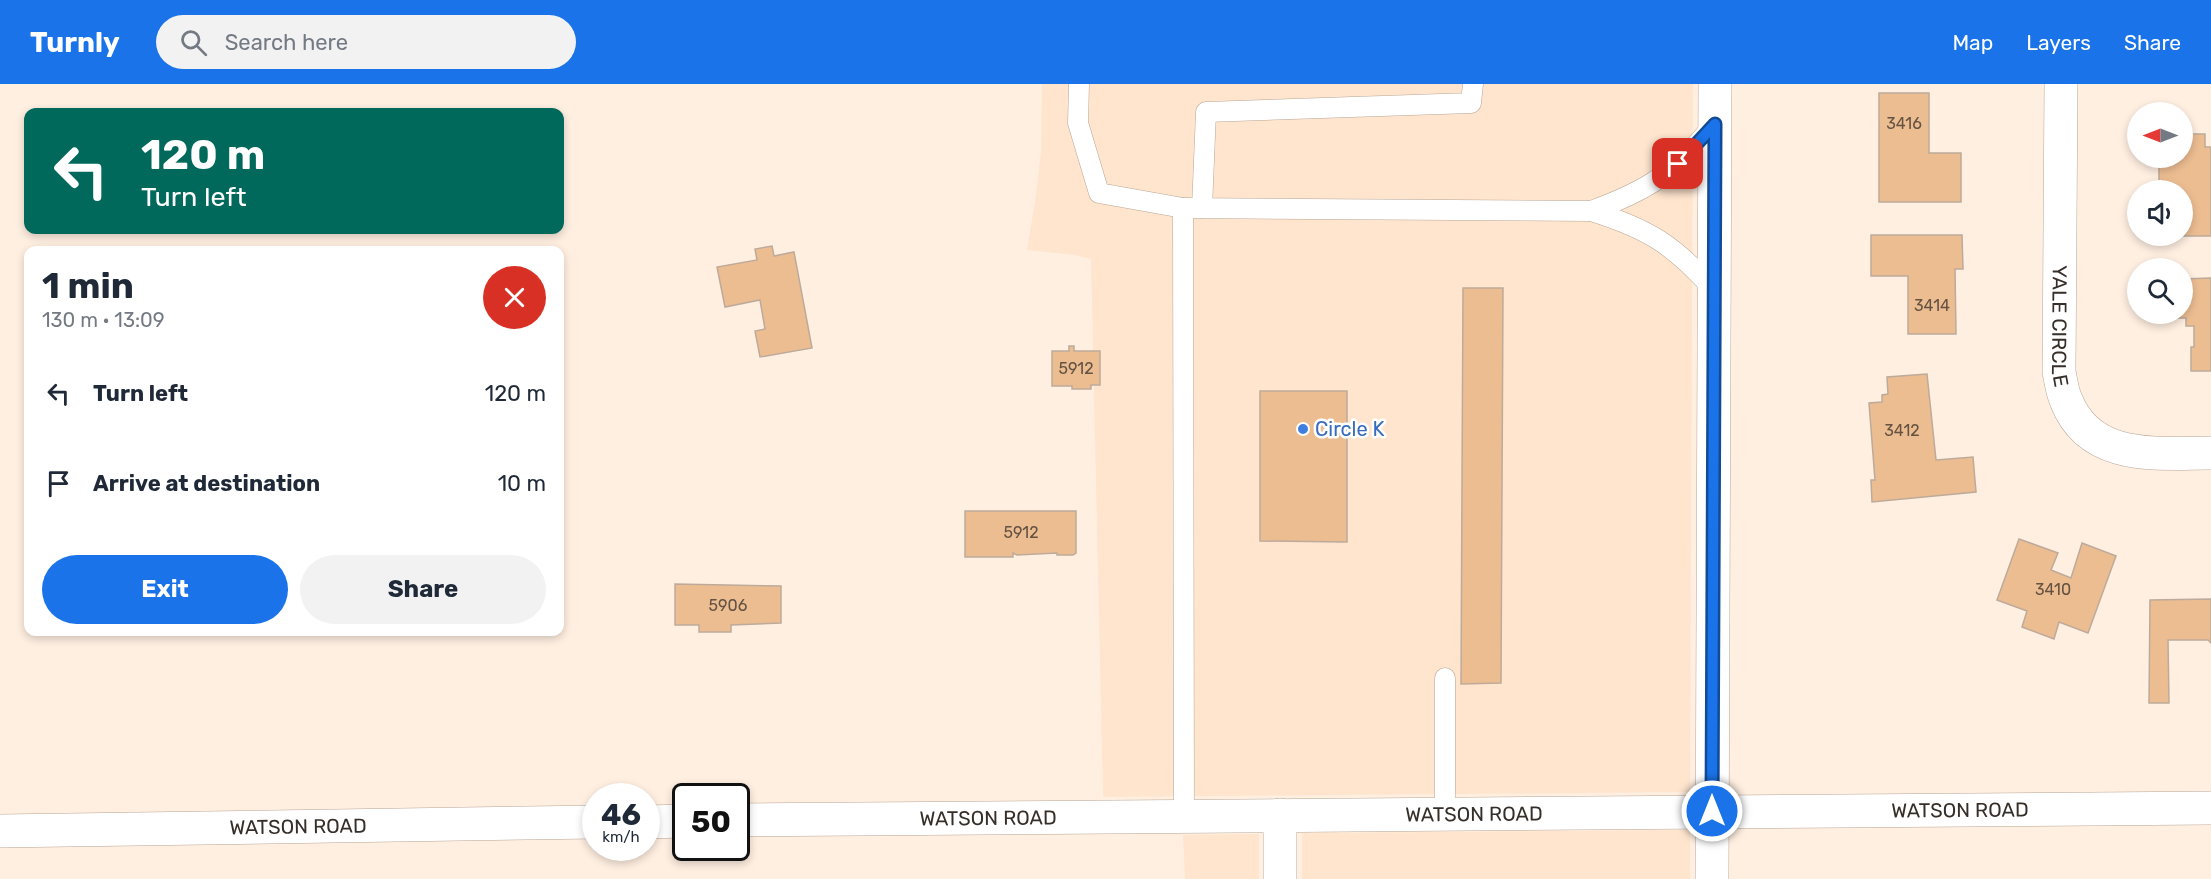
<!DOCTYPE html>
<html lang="en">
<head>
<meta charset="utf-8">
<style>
	:root { --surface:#fff; --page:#f2f2f3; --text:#1f2937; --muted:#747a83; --accent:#1a73e8 }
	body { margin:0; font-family:Rubik,sans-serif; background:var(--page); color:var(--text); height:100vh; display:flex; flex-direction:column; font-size:22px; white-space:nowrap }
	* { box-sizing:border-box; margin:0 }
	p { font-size:20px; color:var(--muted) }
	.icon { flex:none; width:33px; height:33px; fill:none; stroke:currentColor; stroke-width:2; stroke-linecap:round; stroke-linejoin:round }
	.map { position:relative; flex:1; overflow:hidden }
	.details { position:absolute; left:24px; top:162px; width:540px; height:390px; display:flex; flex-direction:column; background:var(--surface); border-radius:12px; box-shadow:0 3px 9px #0003 }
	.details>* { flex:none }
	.banner { position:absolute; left:24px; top:24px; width:540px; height:126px; border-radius:12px; box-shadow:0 3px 9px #0003; background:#00695c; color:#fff; overflow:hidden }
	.needle { width:39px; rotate:270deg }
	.fabs { position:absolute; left:2127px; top:18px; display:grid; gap:12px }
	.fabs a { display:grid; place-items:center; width:66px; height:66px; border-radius:50%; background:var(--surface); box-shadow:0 3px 9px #0003; font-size:30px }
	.speed { position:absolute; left:582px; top:699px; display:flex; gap:12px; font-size:30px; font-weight:700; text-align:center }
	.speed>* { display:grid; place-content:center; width:78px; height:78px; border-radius:50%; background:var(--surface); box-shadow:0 3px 9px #0003; line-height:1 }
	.speed small { font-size:15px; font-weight:400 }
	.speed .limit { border:3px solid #111; border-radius:9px; background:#fff; color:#111 }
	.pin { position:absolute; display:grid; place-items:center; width:51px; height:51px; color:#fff; margin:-26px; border-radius:12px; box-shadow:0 3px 9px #0006 }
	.me { position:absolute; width:66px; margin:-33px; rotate:0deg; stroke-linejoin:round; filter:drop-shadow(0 0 4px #0008) }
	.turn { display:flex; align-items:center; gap:21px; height:126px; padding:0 18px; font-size:27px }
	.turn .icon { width:78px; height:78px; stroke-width:2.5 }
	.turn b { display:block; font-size:42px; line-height:51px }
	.round { display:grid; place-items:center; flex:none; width:63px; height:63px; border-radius:32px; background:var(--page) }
	.head { display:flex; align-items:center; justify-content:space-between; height:102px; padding:0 18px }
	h1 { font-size:36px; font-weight:700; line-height:45px }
	.cta { display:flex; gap:12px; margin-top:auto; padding:12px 18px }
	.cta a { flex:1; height:69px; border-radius:36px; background:var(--accent); color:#fff; font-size:24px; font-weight:700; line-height:69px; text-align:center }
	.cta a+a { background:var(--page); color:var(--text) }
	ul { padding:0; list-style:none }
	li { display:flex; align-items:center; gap:18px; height:90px; padding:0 18px }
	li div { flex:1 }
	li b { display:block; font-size:22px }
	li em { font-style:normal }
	header { display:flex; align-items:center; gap:36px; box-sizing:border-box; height:84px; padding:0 30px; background:var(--accent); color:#fff }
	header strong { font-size:28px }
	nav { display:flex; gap:33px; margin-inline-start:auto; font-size:21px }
	.search { width:420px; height:54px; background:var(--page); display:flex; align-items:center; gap:15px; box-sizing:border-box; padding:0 21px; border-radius:33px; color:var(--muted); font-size:22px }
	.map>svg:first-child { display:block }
</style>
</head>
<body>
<header>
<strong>Turnly</strong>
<div class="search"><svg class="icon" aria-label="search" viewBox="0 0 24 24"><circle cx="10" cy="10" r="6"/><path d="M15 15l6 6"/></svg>Search here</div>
<nav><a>Map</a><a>Layers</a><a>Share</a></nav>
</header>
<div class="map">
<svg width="2211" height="795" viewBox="0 0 2211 795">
	<rect width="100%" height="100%" fill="#ffefe1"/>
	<g fill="#ffe5ce">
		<polygon points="1042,0 1693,0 1690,708 1103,713 1091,175 1075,171 1027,166 1036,111 1041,67"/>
		<polygon points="1690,746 1690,795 1302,795 1302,749"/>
		<polygon points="1259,750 1259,795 1185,795 1183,751"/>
	</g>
	<g fill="#edbd92" stroke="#bdaa9a" stroke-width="1.5">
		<polygon points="1879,9 1929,9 1929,69 1961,69 1961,118 1879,118"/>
		<polygon points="2182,50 2205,50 2205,63 2211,63 2211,152 2154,152 2182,152 2182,106 2154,106 2154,102 2159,102 2159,74 2182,74"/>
		<polygon points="1871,151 1962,151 1963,185 1955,185 1956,250 1908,250 1908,192 1871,192"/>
		<polygon points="772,162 774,172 794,168 812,264 760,273 755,247 765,245 760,216 725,223 717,183 757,176 755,165"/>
		<polygon points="2211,194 2211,287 2191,287 2191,263 2194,263 2194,242 2186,242 2186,234 2152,234 2152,230 2182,230 2182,195"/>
		<polygon points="1463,204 1503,204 1501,599 1461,600"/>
		<polygon points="1069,262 1074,262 1074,267 1100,267 1100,301 1091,301 1091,305 1072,305 1072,302 1052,302 1052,267 1069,267"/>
		<polygon points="1927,290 1936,376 1973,373 1976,408 1872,418 1871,396 1875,396 1869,319 1882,318 1882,311 1888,310 1887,293"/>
		<polygon points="1260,307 1347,307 1347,458 1260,457"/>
		<polygon points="965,427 1076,427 1076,469 1073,471 1057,471 1057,469 1017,471 1013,469 1013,473 965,473"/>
		<polygon points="2019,455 2058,469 2051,486 2071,494 2082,459 2116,472 2088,549 2059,538 2054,555 2022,543 2027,527 1997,516"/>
		<polygon points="675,500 781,502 781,539 731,541 731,548 699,548 699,541 675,541"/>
		<polygon points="2211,515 2211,559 2208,556 2168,556 2169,619 2149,619 2150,516"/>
	</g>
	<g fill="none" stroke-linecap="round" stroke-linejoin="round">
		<g stroke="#b8a695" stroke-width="21">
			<g id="lane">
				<polyline points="1079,0 1078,39 1099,109 1183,124"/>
				<polyline points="1202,124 1206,28 1471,19 1473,0"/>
				<path d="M1591,127c58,-21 85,-39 123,-87"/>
				<polyline points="1445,594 1445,729"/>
				<path d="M1184,731l-1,-607 408,3c58,18 83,34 123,79"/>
			</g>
		</g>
		<g stroke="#b8a695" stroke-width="34">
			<g id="street">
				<path id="s1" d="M2061,0l-2,288c2,9 3,19 7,28 24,62 91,53 145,53"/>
				<polyline points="1280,731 1280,795"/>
				<path id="s2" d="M736,736l1475,-12"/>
				<polyline points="646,738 686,737"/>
				<path id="s3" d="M0,747l596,-9"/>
			</g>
		</g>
		<g stroke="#b8a695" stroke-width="34">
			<polyline id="secondary" points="1712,795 1715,0"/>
		</g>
		<use href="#lane" stroke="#fff" stroke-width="20"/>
		<use href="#street" stroke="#fff" stroke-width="33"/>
		<use href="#secondary" stroke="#fff" stroke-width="33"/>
	</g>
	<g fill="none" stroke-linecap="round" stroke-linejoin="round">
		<g stroke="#114b97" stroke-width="15">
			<polyline id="route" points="1678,80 1715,40 1712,727"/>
		</g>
		<use href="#route" stroke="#1a73e8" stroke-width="10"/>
	</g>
	<circle fill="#3f7fe0" stroke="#fff" stroke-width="2" cx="1303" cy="345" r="6"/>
	<g text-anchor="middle" stroke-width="5" stroke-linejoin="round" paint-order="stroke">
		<g font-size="16" fill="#645242">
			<text x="1904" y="45">3416</text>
			<text x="1932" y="227">3414</text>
			<text x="1076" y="290">5912</text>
			<text x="1902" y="352">3412</text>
			<text x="1021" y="454">5912</text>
			<text x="2053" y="511">3410</text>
			<text x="728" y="527">5906</text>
		</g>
		<g font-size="20" fill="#362e28" stroke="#fff">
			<text dy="7" stroke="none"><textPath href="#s1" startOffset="242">YALE CIRCLE</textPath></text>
			<text dy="7" stroke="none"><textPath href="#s2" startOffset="1224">WATSON ROAD</textPath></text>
			<text dy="7" stroke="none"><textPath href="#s2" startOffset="738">WATSON ROAD</textPath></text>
			<text dy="7" stroke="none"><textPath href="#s2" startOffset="252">WATSON ROAD</textPath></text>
			<text dy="7" stroke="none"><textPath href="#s3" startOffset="298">WATSON ROAD</textPath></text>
		</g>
		<g font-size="20" fill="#366cbe" stroke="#fff" text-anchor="start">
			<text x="1315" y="352">Circle K</text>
		</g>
	</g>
</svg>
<div class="fabs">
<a><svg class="needle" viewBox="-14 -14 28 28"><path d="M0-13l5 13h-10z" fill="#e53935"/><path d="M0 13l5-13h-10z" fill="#747a83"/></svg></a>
<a><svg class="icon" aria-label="sound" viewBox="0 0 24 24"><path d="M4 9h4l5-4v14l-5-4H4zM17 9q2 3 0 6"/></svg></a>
<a><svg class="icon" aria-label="search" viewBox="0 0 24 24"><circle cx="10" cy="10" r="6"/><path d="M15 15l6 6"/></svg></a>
</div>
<div class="speed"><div>46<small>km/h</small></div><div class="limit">50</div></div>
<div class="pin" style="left:1678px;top:80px;background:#d93025"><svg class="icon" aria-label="arrive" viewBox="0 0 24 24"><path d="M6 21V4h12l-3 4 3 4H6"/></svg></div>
<svg class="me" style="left:1712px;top:727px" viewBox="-20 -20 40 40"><circle r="17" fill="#1a73e8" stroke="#fff" stroke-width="3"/><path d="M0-11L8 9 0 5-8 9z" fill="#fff"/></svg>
<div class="banner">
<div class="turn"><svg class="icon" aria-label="left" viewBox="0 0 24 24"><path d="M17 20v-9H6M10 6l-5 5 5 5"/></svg><div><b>120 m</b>Turn left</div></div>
</div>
<section class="details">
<div class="head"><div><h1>1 min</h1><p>130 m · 13:09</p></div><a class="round" style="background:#d93025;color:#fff"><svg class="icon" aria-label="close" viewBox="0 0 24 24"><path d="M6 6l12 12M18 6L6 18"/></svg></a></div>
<ul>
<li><svg class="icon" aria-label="left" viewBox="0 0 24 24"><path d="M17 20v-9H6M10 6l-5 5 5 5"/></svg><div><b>Turn left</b></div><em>120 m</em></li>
<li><svg class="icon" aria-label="arrive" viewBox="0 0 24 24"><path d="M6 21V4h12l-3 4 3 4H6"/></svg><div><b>Arrive at destination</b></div><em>10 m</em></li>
</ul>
<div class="cta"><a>Exit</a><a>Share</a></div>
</section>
</div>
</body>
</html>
